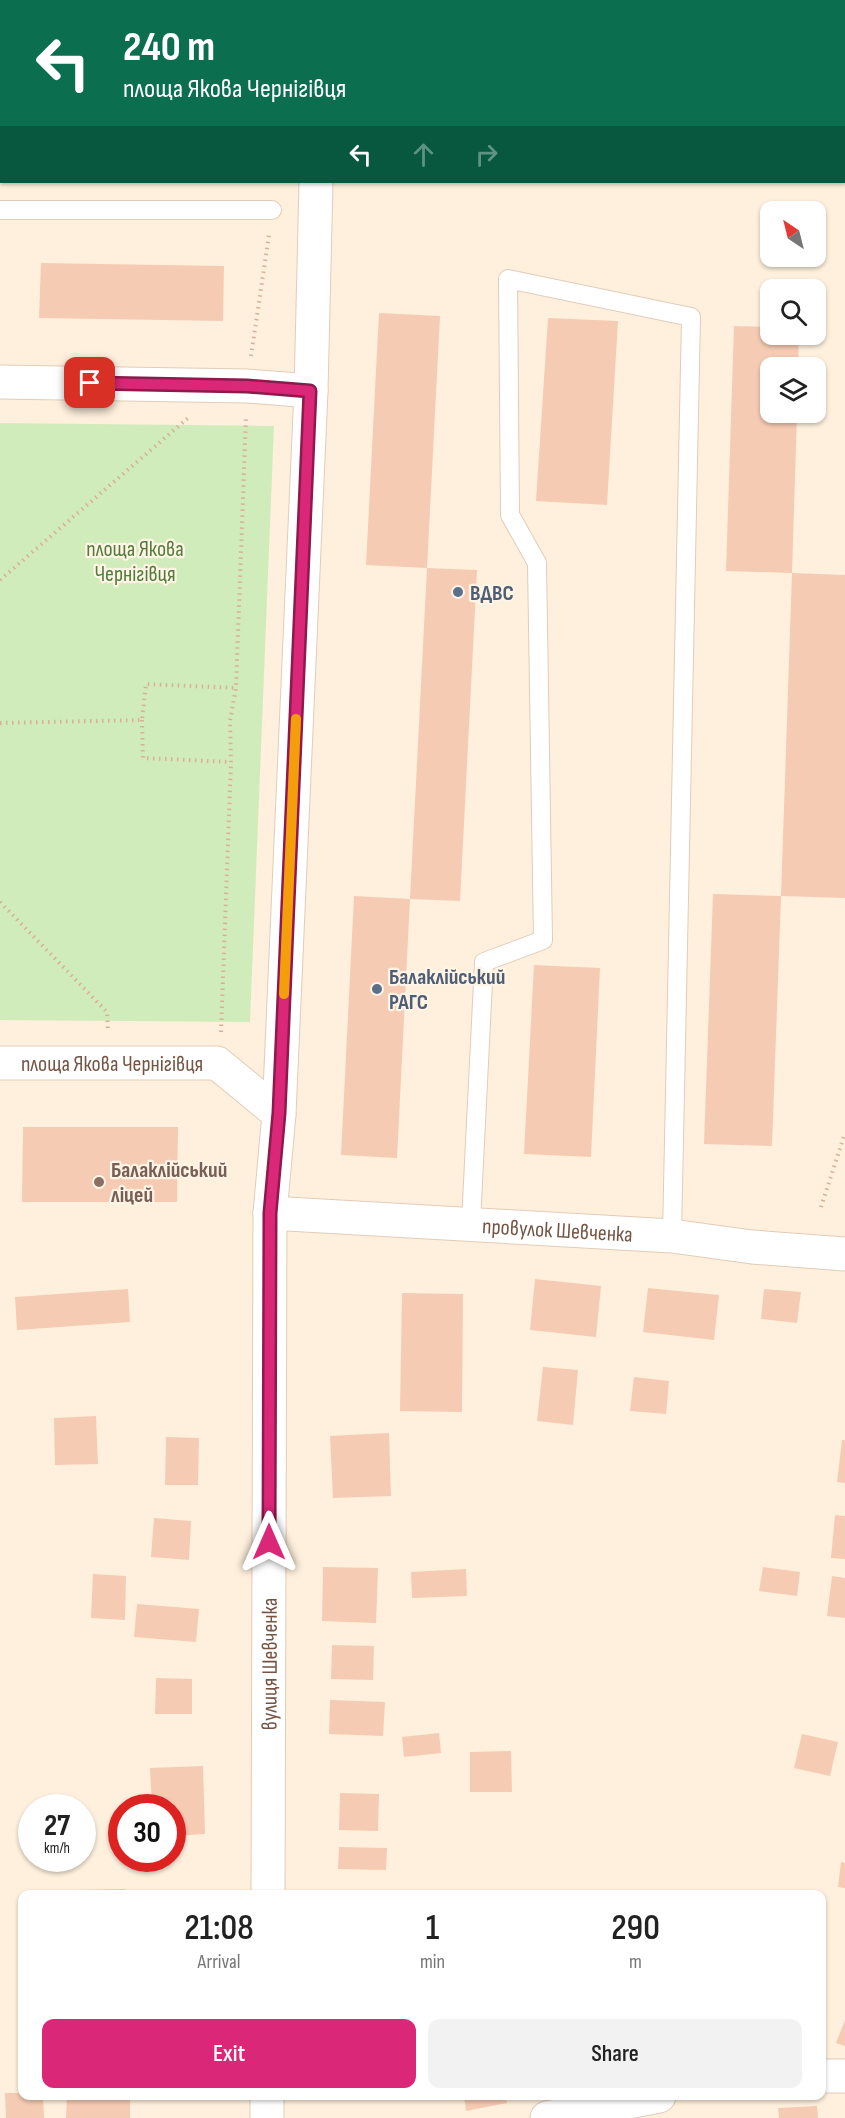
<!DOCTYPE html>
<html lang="en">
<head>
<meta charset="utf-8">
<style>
	:root { --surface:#fff; --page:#f2f2f2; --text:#222; --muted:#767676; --accent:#db2777 }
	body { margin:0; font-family:"Sofia Sans Condensed",sans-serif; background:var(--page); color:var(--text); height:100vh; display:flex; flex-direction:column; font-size:22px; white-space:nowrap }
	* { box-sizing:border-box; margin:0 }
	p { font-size:20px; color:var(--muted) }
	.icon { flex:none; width:33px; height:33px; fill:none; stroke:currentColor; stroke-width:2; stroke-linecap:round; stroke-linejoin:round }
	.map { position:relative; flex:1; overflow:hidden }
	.side { position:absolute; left:18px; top:1890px; width:808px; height:210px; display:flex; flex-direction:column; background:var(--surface); border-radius:12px; box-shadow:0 2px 4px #0004 }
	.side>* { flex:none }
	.hud { position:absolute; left:0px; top:0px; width:846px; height:183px; box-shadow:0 2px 4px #0004; background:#0b6e4f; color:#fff; overflow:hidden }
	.needle { width:39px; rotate:325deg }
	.tools { position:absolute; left:760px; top:201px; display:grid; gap:12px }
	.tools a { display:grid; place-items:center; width:66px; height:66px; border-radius:12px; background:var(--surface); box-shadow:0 2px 4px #0004; font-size:30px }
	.speed { position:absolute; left:18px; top:1794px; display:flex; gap:12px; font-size:30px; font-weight:700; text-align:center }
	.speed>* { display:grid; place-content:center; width:78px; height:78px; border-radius:50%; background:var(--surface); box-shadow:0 2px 4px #0004; line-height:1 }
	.speed small { font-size:15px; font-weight:400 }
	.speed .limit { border:9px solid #d22; background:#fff; color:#111 }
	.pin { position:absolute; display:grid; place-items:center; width:51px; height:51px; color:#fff; margin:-26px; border-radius:12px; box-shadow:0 3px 9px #0006 }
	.me { position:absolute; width:66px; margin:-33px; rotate:0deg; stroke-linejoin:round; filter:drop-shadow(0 0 4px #0008) }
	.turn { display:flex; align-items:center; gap:21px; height:126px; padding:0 24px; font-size:27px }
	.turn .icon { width:78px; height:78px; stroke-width:2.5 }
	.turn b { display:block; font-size:42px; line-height:51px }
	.lanes { display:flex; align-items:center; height:57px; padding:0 24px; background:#0003; justify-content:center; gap:30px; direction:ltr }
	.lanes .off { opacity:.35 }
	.eta { display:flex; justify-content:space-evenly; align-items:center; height:102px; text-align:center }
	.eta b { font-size:36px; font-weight:600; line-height:42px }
	.action { display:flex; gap:12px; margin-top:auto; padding:12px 24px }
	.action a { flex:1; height:69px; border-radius:12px; background:var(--accent); color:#fff; font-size:24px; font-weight:600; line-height:69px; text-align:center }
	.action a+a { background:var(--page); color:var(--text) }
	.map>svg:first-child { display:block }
</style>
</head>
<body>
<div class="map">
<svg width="845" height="2118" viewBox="0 0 845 2118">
	<rect width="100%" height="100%" fill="#fef0dd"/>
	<g fill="#d1ecbb">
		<rect x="12" y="0" width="148" height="2"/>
		<polygon points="0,423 274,426 250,1022 0,1020"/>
	</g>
	<g fill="#f6cbb3">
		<polygon points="41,263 224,266 223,321 39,318"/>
		<polygon points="379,313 440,316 427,568 366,565"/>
		<polygon points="548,318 618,321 607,505 536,501"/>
		<polygon points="734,326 771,327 771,334 799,334 798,368 771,368 771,412 797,412 792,573 726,571"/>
		<polygon points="427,568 477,570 460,901 410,899"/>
		<polygon points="792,573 845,575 845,898 781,896"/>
		<polygon points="713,894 781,896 772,1146 704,1144"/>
		<polygon points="354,896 410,899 397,1158 341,1155"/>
		<polygon points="534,965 600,968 591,1157 524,1154"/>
		<polygon points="23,1127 178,1127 177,1202 22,1202"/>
		<polygon points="535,1279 601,1286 596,1337 530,1330"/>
		<polygon points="648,1288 719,1295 714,1340 643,1332"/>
		<polygon points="128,1289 130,1322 17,1330 15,1297"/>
		<polygon points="764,1289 801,1292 797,1323 761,1319"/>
		<polygon points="402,1293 463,1294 462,1412 400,1411"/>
		<polygon points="543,1367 578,1370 573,1425 537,1421"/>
		<polygon points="634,1377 669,1381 666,1414 630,1411"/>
		<polygon points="96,1416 98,1464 55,1465 54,1418"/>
		<polygon points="389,1433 391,1496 333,1498 330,1436"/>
		<polygon points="166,1437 199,1438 198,1485 165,1485"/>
		<polygon points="842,1440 845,1440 845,1483 837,1482"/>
		<polygon points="835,1515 845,1516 845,1559 831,1558"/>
		<polygon points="154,1518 191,1521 189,1560 151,1557"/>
		<polygon points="323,1567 378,1568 376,1623 322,1621"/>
		<polygon points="763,1567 800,1572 797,1596 759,1591"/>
		<polygon points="466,1569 467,1596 412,1598 411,1572"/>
		<polygon points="93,1574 126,1576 125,1620 91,1618"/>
		<polygon points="832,1576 845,1578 845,1618 827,1616"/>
		<polygon points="137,1604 199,1609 196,1642 134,1637"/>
		<polygon points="332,1645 374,1646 373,1680 331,1679"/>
		<polygon points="156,1678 192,1679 192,1714 155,1714"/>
		<polygon points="330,1700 385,1702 383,1736 329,1734"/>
		<polygon points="439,1733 441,1753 404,1757 402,1737"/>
		<polygon points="802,1734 838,1742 830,1776 794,1768"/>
		<polygon points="511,1751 512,1792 470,1792 470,1752"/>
		<polygon points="203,1766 205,1834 172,1836 172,1808 152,1808 150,1768"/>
		<polygon points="340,1793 379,1794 378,1831 339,1830"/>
		<polygon points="339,1847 387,1848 386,1870 338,1869"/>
		<polygon points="841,1862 845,1863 845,1888 838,1887"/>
		<polygon points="125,1889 125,1894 81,1894 81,1890"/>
		<polygon points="845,2020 845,2046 836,2043"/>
		<polygon points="5,2093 22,2093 22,2096 43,2096 44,2118 6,2118"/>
		<polygon points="67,2096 130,2096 130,2118 66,2118"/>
		<polygon points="464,2096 506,2096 507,2103 466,2111"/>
		<polygon points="817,2106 818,2118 779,2118 778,2108"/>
	</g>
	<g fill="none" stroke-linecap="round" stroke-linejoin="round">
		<g stroke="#e2ccb9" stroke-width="20">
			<g id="service">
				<polyline points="0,210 272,210"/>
				<polyline points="471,1223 484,962 543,940 537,563 510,515 508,279 691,317 672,1236"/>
			</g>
		</g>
		<g stroke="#e2ccb9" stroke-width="35">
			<g id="minor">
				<polyline points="323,2 323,0"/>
				<polyline points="0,382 247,386 311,391"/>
				<path id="s1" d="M0,1063h217l62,51"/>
				<path id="s2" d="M270,1213l402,23 80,11 93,7"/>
				<path id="s3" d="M268,1894l2,-681 9,-99 32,-723 5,-209"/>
				<polyline points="822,2076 845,2076"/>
				<polyline points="267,2118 267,2096"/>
				<polyline points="547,2118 659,2096"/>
			</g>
		</g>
		<g stroke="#daaf97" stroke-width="4" stroke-dasharray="1.5 4.5" stroke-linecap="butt">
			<polyline points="251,356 269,235"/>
			<polyline points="0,580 188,418"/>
			<polyline points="142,720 143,758 231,762"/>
			<polyline points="0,723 142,720 146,684 236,688"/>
			<polyline points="0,902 107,1012 108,1032"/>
			<polyline points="221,1032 231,762 230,721 236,688 246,417"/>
			<polyline points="821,1207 845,1133"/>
		</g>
		<use href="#service" stroke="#fff" stroke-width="18"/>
		<use href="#minor" stroke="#fff" stroke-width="33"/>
	</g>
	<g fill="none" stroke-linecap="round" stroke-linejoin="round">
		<g stroke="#8e194d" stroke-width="15">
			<polyline id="route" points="90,383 247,386 310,391 279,1113 270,1213 269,1542"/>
		</g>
		<use href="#route" stroke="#db2777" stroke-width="10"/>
		<polyline stroke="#f59e0b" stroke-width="10" points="284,994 296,719"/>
	</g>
	<g fill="#5c6f8a" stroke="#fff4e5" stroke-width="2">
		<circle cx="458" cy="592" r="6"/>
		<circle cx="377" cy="989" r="6"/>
	</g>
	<circle fill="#8d6e63" stroke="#fff4e5" stroke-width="2" cx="99" cy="1182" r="6"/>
	<g text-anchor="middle" stroke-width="4.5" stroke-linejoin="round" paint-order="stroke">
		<g font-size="22" fill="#507c3b" stroke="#fff4e5">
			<text x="135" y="556">площа Якова<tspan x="135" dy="25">Чернігівця</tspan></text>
		</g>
		<g font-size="22" font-weight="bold" fill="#4e5e75" stroke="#fff4e5" text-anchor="start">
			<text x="470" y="600">ВДВС</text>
			<text x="389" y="984">Балаклійський<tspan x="389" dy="25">РАГС</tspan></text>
		</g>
		<g font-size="22" fill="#755444" stroke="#fff4e5">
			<text dy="8" stroke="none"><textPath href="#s1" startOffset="112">площа Якова Чернігівця</textPath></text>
			<text dy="8" stroke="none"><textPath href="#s2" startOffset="288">провулок Шевченка</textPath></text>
			<text dy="8" stroke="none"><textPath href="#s3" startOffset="230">вулиця Шевченка</textPath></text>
		</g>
		<g font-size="22" font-weight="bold" fill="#785e54" stroke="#fff4e5" text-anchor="start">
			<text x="111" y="1177">Балаклійський<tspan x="111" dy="25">ліцей</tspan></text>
		</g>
	</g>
</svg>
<div class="tools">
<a><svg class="needle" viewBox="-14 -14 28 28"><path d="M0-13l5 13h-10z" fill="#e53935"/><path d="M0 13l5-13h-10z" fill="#767676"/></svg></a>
<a><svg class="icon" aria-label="search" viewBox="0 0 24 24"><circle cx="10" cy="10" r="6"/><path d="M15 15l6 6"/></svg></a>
<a><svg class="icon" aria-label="layers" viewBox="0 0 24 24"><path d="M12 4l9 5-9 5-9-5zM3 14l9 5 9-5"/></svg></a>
</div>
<div class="speed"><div>27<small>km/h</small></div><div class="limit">30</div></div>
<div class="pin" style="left:90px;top:383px;background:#d93025"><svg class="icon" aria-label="arrive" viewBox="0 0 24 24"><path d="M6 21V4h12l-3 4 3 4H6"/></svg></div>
<svg class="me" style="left:269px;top:1542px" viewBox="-20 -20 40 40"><path d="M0-17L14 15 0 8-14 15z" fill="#db2777" stroke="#fff" stroke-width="4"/></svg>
<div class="hud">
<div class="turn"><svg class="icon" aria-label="left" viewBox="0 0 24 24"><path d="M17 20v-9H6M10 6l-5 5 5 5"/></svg><div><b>240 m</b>площа Якова Чернігівця</div></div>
<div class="lanes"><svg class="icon" aria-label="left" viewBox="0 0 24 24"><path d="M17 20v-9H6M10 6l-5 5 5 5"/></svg><svg class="icon off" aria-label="ahead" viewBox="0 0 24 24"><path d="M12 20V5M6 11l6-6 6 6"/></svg><svg class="icon off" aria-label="right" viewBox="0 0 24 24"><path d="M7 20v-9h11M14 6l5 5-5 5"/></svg></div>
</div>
<section class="side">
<div class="eta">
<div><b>21:08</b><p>Arrival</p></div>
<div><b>1</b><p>min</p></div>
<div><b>290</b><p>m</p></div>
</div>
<div class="action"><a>Exit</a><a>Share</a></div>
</section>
</div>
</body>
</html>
